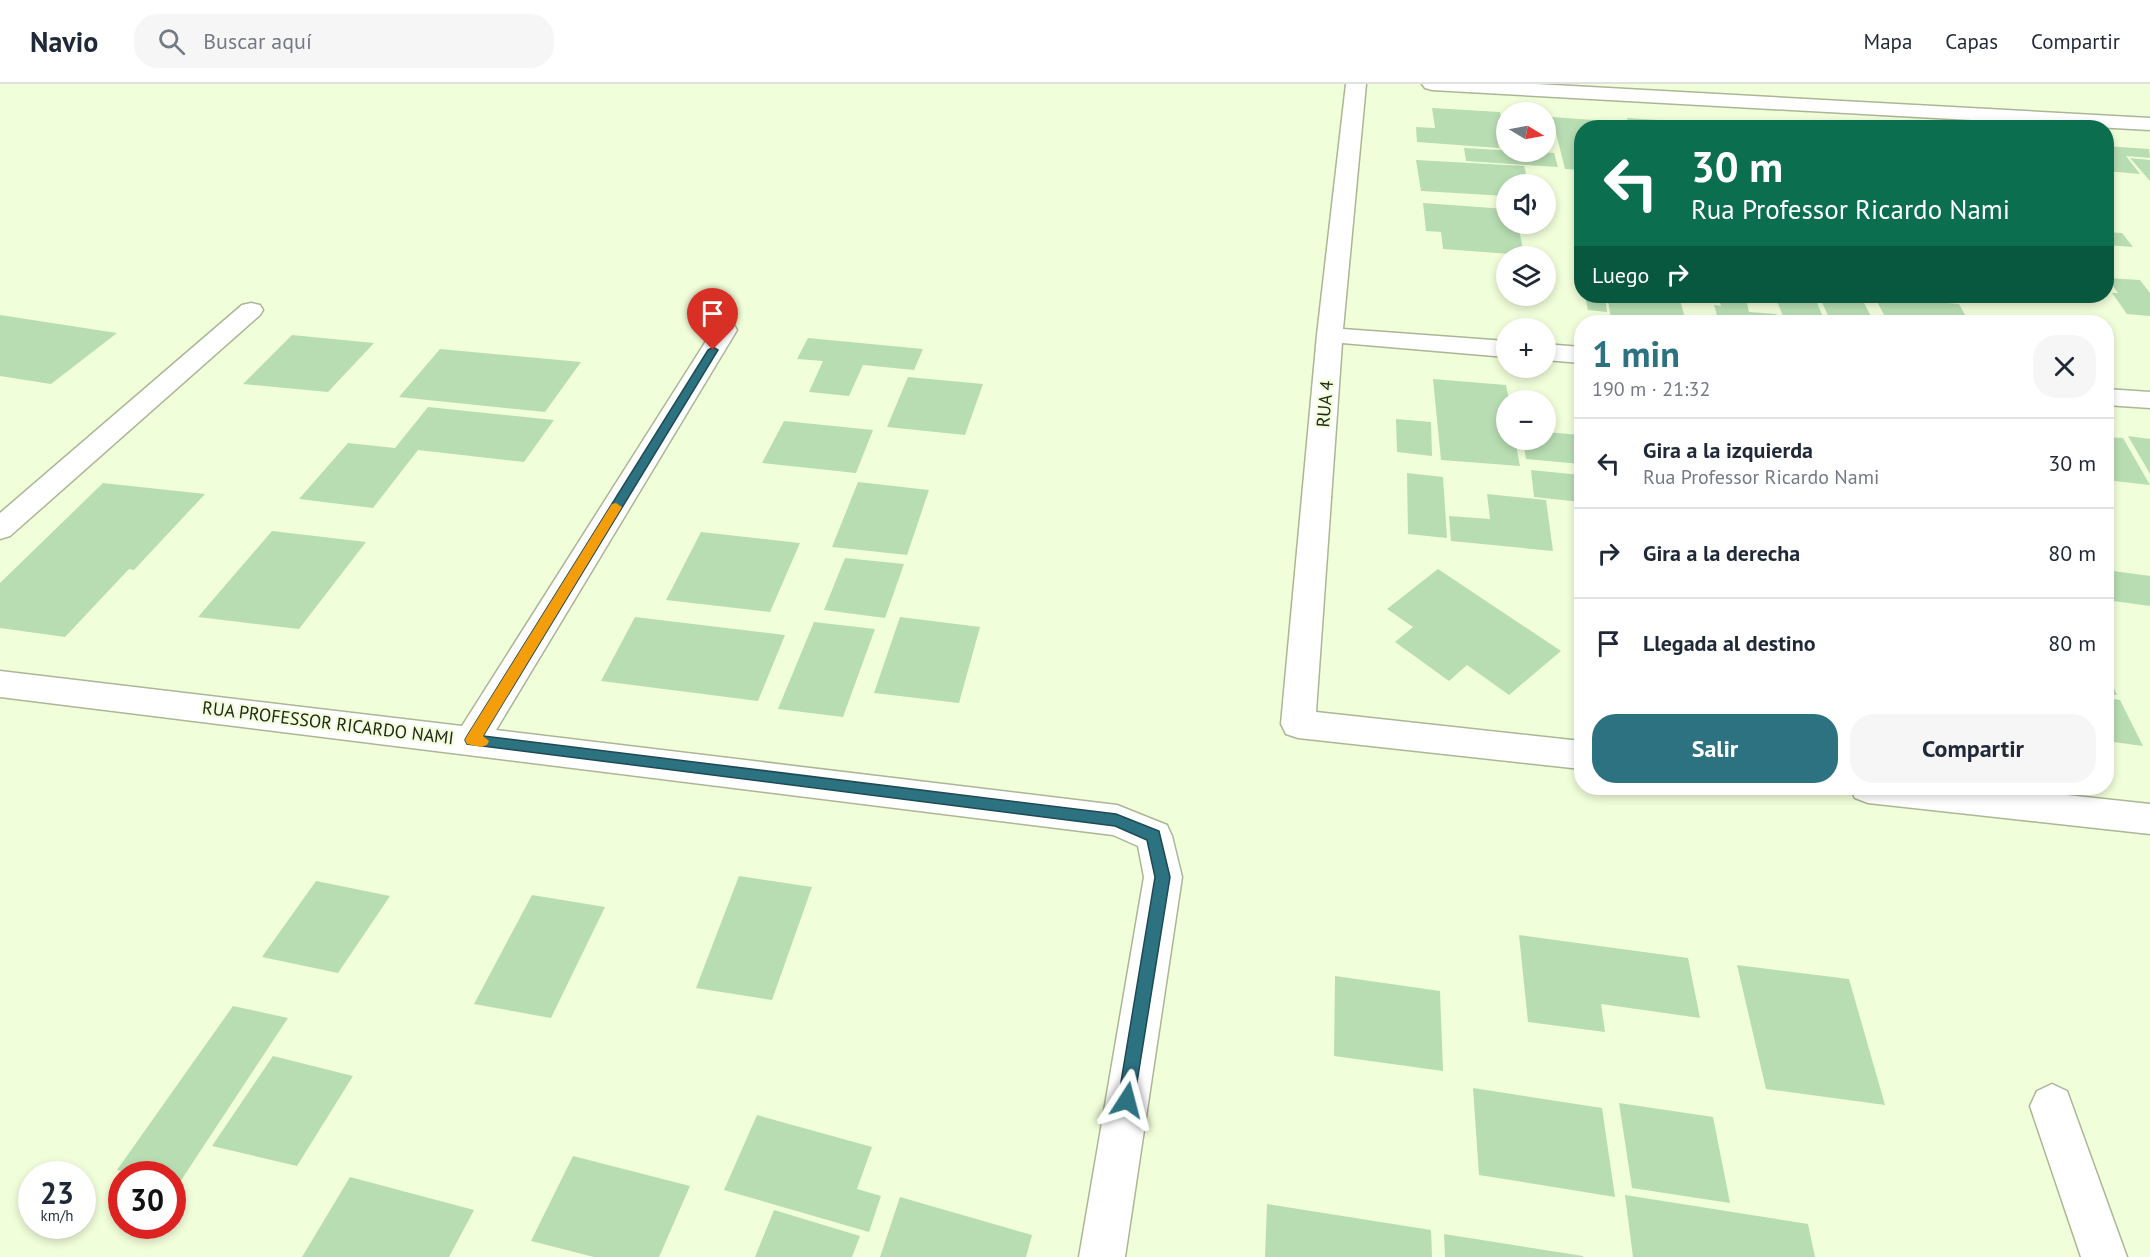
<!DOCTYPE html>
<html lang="es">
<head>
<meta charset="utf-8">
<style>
	:root { --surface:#fff; --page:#f6f6f7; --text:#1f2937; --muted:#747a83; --line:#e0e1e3; --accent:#2d7281 }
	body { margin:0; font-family:"PT Sans",sans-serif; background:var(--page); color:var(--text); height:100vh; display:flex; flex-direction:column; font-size:22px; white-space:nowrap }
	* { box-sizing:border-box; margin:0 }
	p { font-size:20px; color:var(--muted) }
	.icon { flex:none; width:33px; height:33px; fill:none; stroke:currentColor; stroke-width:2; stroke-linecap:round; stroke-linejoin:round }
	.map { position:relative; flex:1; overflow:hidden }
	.sheet { position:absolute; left:1574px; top:231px; width:540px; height:480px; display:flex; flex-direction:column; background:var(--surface); border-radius:24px; box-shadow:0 3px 9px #0003 }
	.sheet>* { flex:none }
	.top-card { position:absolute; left:1574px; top:36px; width:540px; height:183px; border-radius:24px; box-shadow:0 3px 9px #0003; background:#0b6e4f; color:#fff; overflow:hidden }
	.needle { width:39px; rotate:100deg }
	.controls { position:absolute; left:1496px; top:18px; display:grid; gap:12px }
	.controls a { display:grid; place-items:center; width:60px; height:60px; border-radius:50%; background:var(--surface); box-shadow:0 3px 9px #0003; font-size:30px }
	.speed { position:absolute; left:18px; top:1077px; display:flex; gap:12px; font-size:30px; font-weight:700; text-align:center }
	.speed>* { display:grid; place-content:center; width:78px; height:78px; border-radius:50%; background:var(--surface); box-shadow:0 3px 9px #0003; line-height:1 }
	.speed small { font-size:15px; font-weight:400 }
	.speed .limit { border:9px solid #d22; background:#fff; color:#111 }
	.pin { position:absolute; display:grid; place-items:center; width:51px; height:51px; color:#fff; margin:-62px -26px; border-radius:50% 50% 50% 0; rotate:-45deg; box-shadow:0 0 6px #0007 }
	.pin .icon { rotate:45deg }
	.me { position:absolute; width:66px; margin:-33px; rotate:9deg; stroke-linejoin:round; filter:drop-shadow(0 0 4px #0008) }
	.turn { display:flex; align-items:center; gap:21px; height:126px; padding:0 18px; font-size:27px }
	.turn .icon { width:78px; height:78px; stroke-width:2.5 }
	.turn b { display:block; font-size:42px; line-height:51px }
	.then { display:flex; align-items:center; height:57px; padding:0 18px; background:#0003; gap:12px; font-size:22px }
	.round { display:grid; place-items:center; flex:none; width:63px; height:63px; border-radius:24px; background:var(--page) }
	.overview { display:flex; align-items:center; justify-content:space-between; height:102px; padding:0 18px }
	h1 { font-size:36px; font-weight:800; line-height:45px; color:var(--accent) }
	.button { display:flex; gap:12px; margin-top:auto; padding:12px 18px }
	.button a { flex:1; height:69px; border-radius:24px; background:var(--accent); color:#fff; font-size:24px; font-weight:800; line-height:69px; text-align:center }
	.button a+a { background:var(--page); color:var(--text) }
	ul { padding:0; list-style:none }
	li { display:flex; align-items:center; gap:18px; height:90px; padding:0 18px; border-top:2px solid var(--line) }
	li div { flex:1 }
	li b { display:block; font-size:22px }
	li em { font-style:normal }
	header { display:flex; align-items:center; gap:36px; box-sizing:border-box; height:84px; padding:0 30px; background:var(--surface); border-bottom:2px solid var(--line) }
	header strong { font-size:28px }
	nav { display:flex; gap:33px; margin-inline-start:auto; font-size:21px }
	.search { width:420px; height:54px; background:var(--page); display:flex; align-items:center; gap:15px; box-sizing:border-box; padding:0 21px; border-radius:24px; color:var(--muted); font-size:22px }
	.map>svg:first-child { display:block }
</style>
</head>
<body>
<header>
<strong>Navio</strong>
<div class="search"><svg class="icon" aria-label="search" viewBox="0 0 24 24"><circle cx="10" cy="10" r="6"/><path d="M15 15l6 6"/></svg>Buscar aquí</div>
<nav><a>Mapa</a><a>Capas</a><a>Compartir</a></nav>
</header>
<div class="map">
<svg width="2150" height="1173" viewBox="0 0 2150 1173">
	<rect width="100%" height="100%" fill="#f1feda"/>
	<g fill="#b8ddb3">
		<polygon points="1432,24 1500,28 1505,52 1497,52 1499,64 1417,58 1416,43 1435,44"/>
		<polygon points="1545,31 1549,31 1552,51 1545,51"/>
		<polygon points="1552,33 1621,38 1623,44 1581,44 1581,86 1565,85"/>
		<polygon points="1627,34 1705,39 1707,44 1631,44"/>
		<polygon points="2106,62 2149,65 2150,74 2126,72 2140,90 2106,87"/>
		<polygon points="1464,64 1554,69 1558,83 1466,77"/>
		<polygon points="2130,74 2150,76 2150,97"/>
		<polygon points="1416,76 1524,82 1529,100 1506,100 1506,112 1421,107"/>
		<polygon points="1423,119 1506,125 1506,140 1518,140 1524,171 1443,165 1441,148 1426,147"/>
		<polygon points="2106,148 2122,149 2133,163 2106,161"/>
		<polygon points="2107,194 2140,196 2150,209 2150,232 2127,230 2112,209 2118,209"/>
		<polygon points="1585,212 1605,212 1607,228 1588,226"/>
		<polygon points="1607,212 1679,212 1686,238 1611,234"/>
		<polygon points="1775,212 1814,212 1824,235 1783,232"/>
		<polygon points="1835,212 1863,212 1865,216 1835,213"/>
		<polygon points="1874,212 1908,212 1910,216 1959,220 1969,238 1888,238"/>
		<polygon points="1820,214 1863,217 1874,238 1831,238"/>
		<polygon points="1719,216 1747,219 1749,228 1776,230 1779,238 1719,238 1714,221 1721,222"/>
		<polygon points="0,231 117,249 51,300 0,292"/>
		<polygon points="1782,234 1813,237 1813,238 1784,238"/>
		<polygon points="292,251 374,259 328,308 243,300"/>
		<polygon points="808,254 923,265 914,286 863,281 849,312 809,308 823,277 797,275"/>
		<polygon points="440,265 581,278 545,328 399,313"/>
		<polygon points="908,293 983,300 965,351 887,343"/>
		<polygon points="1433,295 1506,301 1509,316 1506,316 1506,356 1515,356 1520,382 1441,376"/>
		<polygon points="428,323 554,336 524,378 418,366 373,424 299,415 348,359 395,364"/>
		<polygon points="1396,335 1431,338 1432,372 1397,368"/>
		<polygon points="784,337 873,346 856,389 762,379"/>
		<polygon points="1545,348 1581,351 1581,380 1526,375 1523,356 1545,356"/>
		<polygon points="2128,352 2150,355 2150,390"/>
		<polygon points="2106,353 2123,354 2150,401 2106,396"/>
		<polygon points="1531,386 1581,391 1581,418 1534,413"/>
		<polygon points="1407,389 1443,393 1447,454 1408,450"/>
		<polygon points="858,398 929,406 907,471 832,463"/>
		<polygon points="103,399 205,410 134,486 129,485 65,553 0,544 0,499"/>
		<polygon points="1487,410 1546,416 1553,467 1451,457 1449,432 1490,435"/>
		<polygon points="272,447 366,458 299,545 198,533"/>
		<polygon points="701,448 800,459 770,528 666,516"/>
		<polygon points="845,474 904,480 885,534 824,526"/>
		<polygon points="1438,485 1561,567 1509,611 1467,581 1449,597 1395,558 1413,543 1387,525"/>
		<polygon points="2106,486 2150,492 2150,522 2106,516"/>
		<polygon points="635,533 785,551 758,617 601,597"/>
		<polygon points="900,533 980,543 959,619 874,609"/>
		<polygon points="814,538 875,545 843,633 778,625"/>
		<polygon points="2106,587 2117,611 2106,610"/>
		<polygon points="2106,614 2120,616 2143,662 2106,657"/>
		<polygon points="739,792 812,803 772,916 696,904"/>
		<polygon points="316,797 390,812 338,889 262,873"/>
		<polygon points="532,811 605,823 551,934 474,920"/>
		<polygon points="1519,851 1688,874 1700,934 1601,920 1605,948 1528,938"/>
		<polygon points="1737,881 1849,895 1885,1021 1766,1005"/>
		<polygon points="1335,892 1440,907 1443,987 1334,972"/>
		<polygon points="233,922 288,934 178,1101 172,1099 172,1090 137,1090 117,1086"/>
		<polygon points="273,972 353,992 297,1082 212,1062"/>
		<polygon points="1473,1004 1602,1024 1615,1113 1479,1091"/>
		<polygon points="1619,1019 1713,1033 1730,1119 1632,1104"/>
		<polygon points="757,1031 872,1063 857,1105 881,1112 869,1148 724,1106"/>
		<polygon points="573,1072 690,1102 659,1173 594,1173 531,1157"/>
		<polygon points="350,1093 474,1126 449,1173 302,1173"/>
		<polygon points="1625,1111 1808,1140 1815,1173 1633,1173"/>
		<polygon points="900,1113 1032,1151 1026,1173 880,1173"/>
		<polygon points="1267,1120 1431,1146 1432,1173 1265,1173"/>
		<polygon points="774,1126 860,1152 852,1173 755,1173"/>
		<polygon points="1444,1150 1583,1172 1583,1173 1445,1173"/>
	</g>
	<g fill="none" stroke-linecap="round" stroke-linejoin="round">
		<g stroke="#aab695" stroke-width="3">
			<g id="minor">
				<polygon points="1346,0 1366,0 1343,245 1506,257 1506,273 1342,259 1316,628 1581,657 1581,685 1298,654 1286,650 1281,640 1317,251"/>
				<polygon points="1422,0 1536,0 2150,34 2150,46 1432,6 1425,4"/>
				<polygon points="251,219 260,221 263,226 260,231 10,452 0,455 0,429 242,221"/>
				<polygon points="725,239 734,241 737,246 496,646 1117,721 1167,741 1172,752 1182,793 1125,1173 1079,1173 1144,793 1138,762 1113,751 0,613 0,587 462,642 713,246 716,241"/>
				<polygon points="1545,260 1581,263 1581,279 1545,276"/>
				<polygon points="2106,305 2150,308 2150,324 2106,321"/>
				<polygon points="1850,704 2001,704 2150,720 2150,750 1868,719 1855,714"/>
				<polygon points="2052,1000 2067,1007 2127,1173 2081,1173 2030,1022 2037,1007"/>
			</g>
		</g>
		<use href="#minor" fill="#fff" fill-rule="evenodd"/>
	</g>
	<polygon fill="#2d7281" stroke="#1d4a54" stroke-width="1.5" points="713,263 718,266 483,652 1116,730 1159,747 1170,793 1133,1023 1127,1025 1121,1023 1118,1016 1155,793 1147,756 1115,742 467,660 465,656 467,652 708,266"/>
	<polygon fill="#f59e0b" points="616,419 622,423 483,652 489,657 487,661 481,663 467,660 465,656 467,652 612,420"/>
	<g text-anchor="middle" stroke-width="4.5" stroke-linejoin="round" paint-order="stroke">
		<g font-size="18" fill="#23271a" stroke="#f1feda">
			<text transform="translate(1325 320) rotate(-85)" y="6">RUA 4</text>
			<text transform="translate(328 639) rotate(7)" y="6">RUA PROFESSOR RICARDO NAMI</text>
		</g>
	</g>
</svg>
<div class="controls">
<a><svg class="needle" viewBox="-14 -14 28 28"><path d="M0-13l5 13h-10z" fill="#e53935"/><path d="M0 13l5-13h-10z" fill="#747a83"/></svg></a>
<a><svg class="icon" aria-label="sound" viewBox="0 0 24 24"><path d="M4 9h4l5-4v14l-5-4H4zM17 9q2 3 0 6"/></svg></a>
<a><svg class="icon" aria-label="layers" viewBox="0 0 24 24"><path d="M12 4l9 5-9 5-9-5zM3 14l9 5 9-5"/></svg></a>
<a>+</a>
<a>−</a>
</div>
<div class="speed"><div>23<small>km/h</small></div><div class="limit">30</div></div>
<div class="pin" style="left:713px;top:266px;background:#d93025"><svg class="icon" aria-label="arrive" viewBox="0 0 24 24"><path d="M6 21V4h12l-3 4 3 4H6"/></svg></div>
<svg class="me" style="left:1127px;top:1016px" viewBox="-20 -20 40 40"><path d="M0-17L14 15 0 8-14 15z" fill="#2d7281" stroke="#fff" stroke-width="4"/></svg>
<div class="top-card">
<div class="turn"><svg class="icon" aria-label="left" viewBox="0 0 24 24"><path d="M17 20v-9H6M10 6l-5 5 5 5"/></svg><div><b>30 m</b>Rua Professor Ricardo Nami</div></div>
<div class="then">Luego<svg class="icon" aria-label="right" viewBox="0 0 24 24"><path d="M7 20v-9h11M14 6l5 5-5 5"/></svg></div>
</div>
<section class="sheet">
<div class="overview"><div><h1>1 min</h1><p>190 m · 21:32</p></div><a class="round"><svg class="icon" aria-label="close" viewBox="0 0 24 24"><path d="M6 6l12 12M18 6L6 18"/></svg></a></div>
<ul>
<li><svg class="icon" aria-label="left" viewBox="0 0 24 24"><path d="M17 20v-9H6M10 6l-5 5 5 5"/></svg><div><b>Gira a la izquierda</b><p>Rua Professor Ricardo Nami</p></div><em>30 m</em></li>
<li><svg class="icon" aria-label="right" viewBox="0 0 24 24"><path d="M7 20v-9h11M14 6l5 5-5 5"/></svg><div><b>Gira a la derecha</b></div><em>80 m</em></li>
<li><svg class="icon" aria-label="arrive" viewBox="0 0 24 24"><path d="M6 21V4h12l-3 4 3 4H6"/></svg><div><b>Llegada al destino</b></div><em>80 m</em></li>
</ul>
<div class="button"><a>Salir</a><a>Compartir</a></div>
</section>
</div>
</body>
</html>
